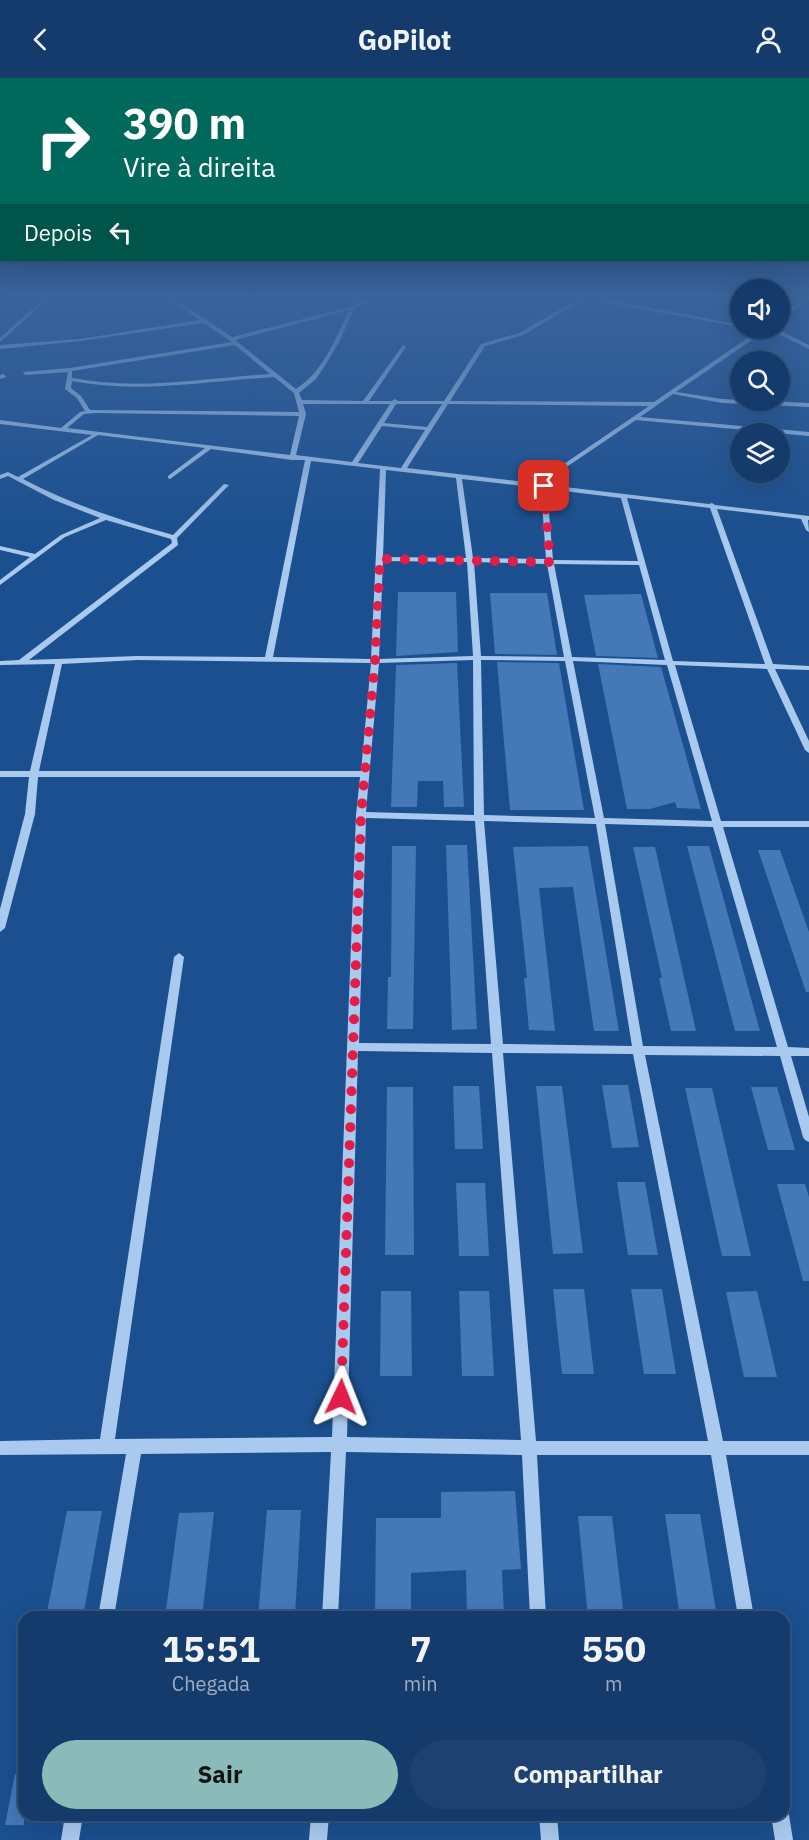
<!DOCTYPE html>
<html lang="pt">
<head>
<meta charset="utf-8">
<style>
	:root { --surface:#143b6b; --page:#1d4271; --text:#f1f3f6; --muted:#9dadc1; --line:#33557e; --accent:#8bbbb9 }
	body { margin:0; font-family:"IBM Plex Sans",sans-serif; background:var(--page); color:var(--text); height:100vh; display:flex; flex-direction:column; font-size:22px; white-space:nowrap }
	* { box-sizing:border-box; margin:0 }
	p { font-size:20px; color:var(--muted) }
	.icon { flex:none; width:33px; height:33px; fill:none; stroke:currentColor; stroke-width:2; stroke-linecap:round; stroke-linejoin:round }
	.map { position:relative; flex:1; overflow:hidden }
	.sheet { position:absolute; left:18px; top:1533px; width:772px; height:210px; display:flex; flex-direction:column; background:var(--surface); border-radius:18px; box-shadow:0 6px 24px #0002,0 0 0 2px var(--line) }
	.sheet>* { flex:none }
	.banner { position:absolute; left:0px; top:0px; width:810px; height:183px; box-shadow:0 6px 24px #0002,0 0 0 2px var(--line); background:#00695c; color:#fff; overflow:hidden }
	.fabs { position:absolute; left:730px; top:201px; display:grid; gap:12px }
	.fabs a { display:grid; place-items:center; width:60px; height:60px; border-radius:50%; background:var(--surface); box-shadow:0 6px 24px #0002,0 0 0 2px var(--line); font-size:30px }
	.pin { position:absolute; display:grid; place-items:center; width:51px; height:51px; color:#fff; margin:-26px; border-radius:12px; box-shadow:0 3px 9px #0006 }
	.me { position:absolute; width:66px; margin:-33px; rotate:2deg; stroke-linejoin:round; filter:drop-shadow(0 0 4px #0008) }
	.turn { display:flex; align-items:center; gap:21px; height:126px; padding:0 24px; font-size:27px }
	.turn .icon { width:78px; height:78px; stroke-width:2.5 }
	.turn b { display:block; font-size:42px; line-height:51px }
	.then { display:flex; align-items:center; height:57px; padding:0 24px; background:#0003; gap:12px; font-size:22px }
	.eta { display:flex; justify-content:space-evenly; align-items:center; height:102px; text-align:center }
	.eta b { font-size:36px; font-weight:800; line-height:42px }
	.cta { display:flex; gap:12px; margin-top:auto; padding:12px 24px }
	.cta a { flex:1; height:69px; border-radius:36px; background:var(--accent); color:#111; font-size:24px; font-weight:800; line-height:69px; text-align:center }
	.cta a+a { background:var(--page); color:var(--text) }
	header { display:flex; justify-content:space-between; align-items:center; height:78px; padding:0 24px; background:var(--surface); font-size:27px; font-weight:800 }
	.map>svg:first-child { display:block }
</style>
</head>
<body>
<header><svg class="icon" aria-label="back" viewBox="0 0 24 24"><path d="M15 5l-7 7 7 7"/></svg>GoPilot<svg class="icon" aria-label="person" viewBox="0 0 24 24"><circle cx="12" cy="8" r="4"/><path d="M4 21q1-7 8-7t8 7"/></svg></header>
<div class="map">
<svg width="809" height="1762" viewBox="0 0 809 1762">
	<rect width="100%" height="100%" fill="#1b4f8f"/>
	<g fill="#4478b7">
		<polygon points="398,514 456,514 458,574 396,578"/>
		<polygon points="490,515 547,515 557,577 495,576"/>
		<polygon points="641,516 658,580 596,578 584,517"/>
		<polygon points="497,584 559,585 584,732 510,732"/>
		<polygon points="457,585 464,729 444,729 443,703 418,703 417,729 391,729 396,587"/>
		<polygon points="598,586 661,589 701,731 677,730 675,724 650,731 627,731"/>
		<polygon points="446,767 467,767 477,951 452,952"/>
		<polygon points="392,768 416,768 413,951 387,951 388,899 391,899"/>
		<polygon points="588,768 619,953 594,953 573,809 539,810 555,953 529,952 524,900 527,900 513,769"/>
		<polygon points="687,768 709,768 760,953 735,953"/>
		<polygon points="633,769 655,769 696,953 671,953 659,900 662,900"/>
		<polygon points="758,772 780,772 809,854 809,914 806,914"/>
		<polygon points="602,1007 628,1007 639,1069 612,1070"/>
		<polygon points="453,1008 479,1008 483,1071 455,1071"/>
		<polygon points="536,1008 562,1008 583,1175 553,1176"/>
		<polygon points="387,1009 413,1009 414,1177 385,1177"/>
		<polygon points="751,1009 777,1009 795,1072 768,1072"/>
		<polygon points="685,1010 712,1010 751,1178 722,1178"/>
		<polygon points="617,1104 645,1104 658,1177 628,1177"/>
		<polygon points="456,1105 485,1105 489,1178 459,1178"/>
		<polygon points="777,1106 805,1106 809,1119 809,1203 803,1203"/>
		<polygon points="553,1211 584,1211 594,1296 562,1296"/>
		<polygon points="631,1211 662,1211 676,1296 644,1296"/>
		<polygon points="381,1213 411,1213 412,1298 380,1298"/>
		<polygon points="459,1213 489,1213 494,1298 462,1298"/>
		<polygon points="757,1213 767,1255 777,1299 744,1299 726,1214"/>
		<polygon points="515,1413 521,1491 502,1492 504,1539 467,1539 466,1492 411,1495 411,1539 375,1539 376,1440 441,1440 441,1414"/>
		<polygon points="267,1432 301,1432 295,1539 258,1539"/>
		<polygon points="67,1433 102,1433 83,1539 46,1539"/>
		<polygon points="214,1434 202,1539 165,1539 179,1435"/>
		<polygon points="665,1436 700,1436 717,1539 680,1539"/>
		<polygon points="578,1438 612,1438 624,1539 588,1539"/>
		<polygon points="15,1696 24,1697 24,1747 5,1747"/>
	</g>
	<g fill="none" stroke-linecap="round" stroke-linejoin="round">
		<g fill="#a9c9ee" fill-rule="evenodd">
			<polygon points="46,218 51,218 0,264 0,260"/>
			<path d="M164,218h6l62,41 118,-30 10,-4 -19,-7h8l14,5 10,-5h7l-26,13 -15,33 -15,25 -8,12 -17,14 3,7 61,1 40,-56 3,2 -37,54h23l3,-2 3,2h46l37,-57 38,-11 61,-35v-2h9l152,29v2l-156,-28 -62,36 -38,11 -35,55 204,1 108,-74h13l34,17v4l-2,-1 -39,-19 -92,63 46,7 87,4v4l-87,-4 -49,-9 -33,23 169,15v4l-173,-16 -74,50 -10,8 -4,7 161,19 3,-1 3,2 94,11v4h-1l1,12 -3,-2 -5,-11 -84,-10 56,155 36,2v4l-34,-1 34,72v12l-4,-3 -38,-81 -92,-4 46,156h88v6h-86l65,220 21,1v8h-18l18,61v25l-4,-2 -2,-3 -23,-81 -135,-1 78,386h86v14h-83l28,162h-16l-27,-162h-174l9,162h-16l-8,-162 -176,-3 -8,165h-16l9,-165 -190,2 -27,163h-16l28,-163 -126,1v-14l100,-2 74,-482 5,-4 5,4 -69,482 217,-2 24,-622 4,-38h-322l-3,37 -30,114 -5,4v-23l25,-95 4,-37h-29v-6h30l25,-107 -55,1v-4l19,-1 153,-117 -1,-4 -65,-19 -41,17 -65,48v-5l30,-23 -30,-7v-4l35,8 26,-19 39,-17 -46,-18 -46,-24 -8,3v-4l8,-3 10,5 74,-42 -92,-11v-4l61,8 19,-16 5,-1 -8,-13 -12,-9 3,-17 -43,3 -2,-3 47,-4 162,-26 -29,-19 -123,18 -80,8v-4l80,-6 120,-19zM349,232c-13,28 -26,62 -53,79l-61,-49zM235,267l35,29c-66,4 -132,17 -198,4v-7zM274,299l20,16 5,19 -209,-2 -9,-14 -10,-8 1,-7c67,13 134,0 202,-4zM303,326h87l-38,58 -56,-7 10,-41zM396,326h46l-15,23 -43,-4zM448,326l201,2 -91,62 -10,8 -6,8 -135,-16zM95,335l204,3 -9,39 -223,-27 17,-14zM382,348l43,4 -24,38 -43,-5zM98,357l107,13 -37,28v2l2,1 41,-30 81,11h13l-40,197 -128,-1 -108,4 149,-115 -1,-7 52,-53 -5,-1 -51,51c-54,-15 -100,-30 -150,-56zM311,383l69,8 -9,190 -98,-2zM386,392l70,8 10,80 -83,-1zM462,401l79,9 5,71 -73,-1zM547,411l74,9 17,63 -85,-1zM627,420l83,10 55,156 -92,-3zM383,483l84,1 6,94 -94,3zM474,484l73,2 17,93 -83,-1zM554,486l85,1 26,95 -93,-3zM137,582l234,3 -10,108h-322l23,-107zM473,582l1,155 -108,-3 13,-149zM481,582l84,1 30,157 -111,-3zM573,583l94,4 45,156 -108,-3zM366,740l109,3 16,223 -132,-1zM484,743l112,3 36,222 -129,-2zM605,746l108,3 64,220 -134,-1zM358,973l134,2 29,387 -174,-3zM503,975l130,1 75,387h-172z"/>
			<polygon points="785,218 791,218 800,224 809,219 809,222 780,241 780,238 797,226"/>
			<polygon points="4,296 6,299 0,301 0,297"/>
			<polygon points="784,1730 789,1737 793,1762 775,1762 771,1737 784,1737"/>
			<polygon points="65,1737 83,1737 79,1762 61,1762"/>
			<polygon points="311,1737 329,1737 327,1762 309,1762"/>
			<polygon points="539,1737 557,1737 559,1762 541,1762"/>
		</g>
	</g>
	<linearGradient id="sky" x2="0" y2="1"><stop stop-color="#0f2b4f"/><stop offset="0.47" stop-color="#39639b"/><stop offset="1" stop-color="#39639b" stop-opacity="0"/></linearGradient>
	<rect width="809" height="465" fill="url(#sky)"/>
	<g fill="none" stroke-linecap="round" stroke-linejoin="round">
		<polyline stroke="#e11d48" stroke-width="10" stroke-dasharray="0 18" points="341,1319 361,737 375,583 380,481 550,484 544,408"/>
	</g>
</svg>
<div class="fabs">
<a><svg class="icon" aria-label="sound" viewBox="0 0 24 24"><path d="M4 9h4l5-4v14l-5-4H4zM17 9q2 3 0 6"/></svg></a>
<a><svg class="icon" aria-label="search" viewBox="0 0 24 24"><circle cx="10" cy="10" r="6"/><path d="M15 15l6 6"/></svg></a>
<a><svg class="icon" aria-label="layers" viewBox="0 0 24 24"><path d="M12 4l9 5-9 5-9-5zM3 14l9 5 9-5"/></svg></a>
</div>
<div class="pin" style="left:544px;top:408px;background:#d93025"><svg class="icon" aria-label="arrive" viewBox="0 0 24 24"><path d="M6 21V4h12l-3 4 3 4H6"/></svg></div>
<svg class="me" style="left:341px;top:1319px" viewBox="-20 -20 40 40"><path d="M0-17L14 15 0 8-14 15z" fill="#e11d48" stroke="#fff" stroke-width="4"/></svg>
<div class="banner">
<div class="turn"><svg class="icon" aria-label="right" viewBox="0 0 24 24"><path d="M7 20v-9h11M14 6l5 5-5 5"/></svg><div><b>390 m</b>Vire à direita</div></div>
<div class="then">Depois<svg class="icon" aria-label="left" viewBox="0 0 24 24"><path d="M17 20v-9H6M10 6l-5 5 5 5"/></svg></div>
</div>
<section class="sheet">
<div class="eta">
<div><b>15:51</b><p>Chegada</p></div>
<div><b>7</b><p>min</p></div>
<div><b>550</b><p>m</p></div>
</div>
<div class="cta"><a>Sair</a><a>Compartilhar</a></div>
</section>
</div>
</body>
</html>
